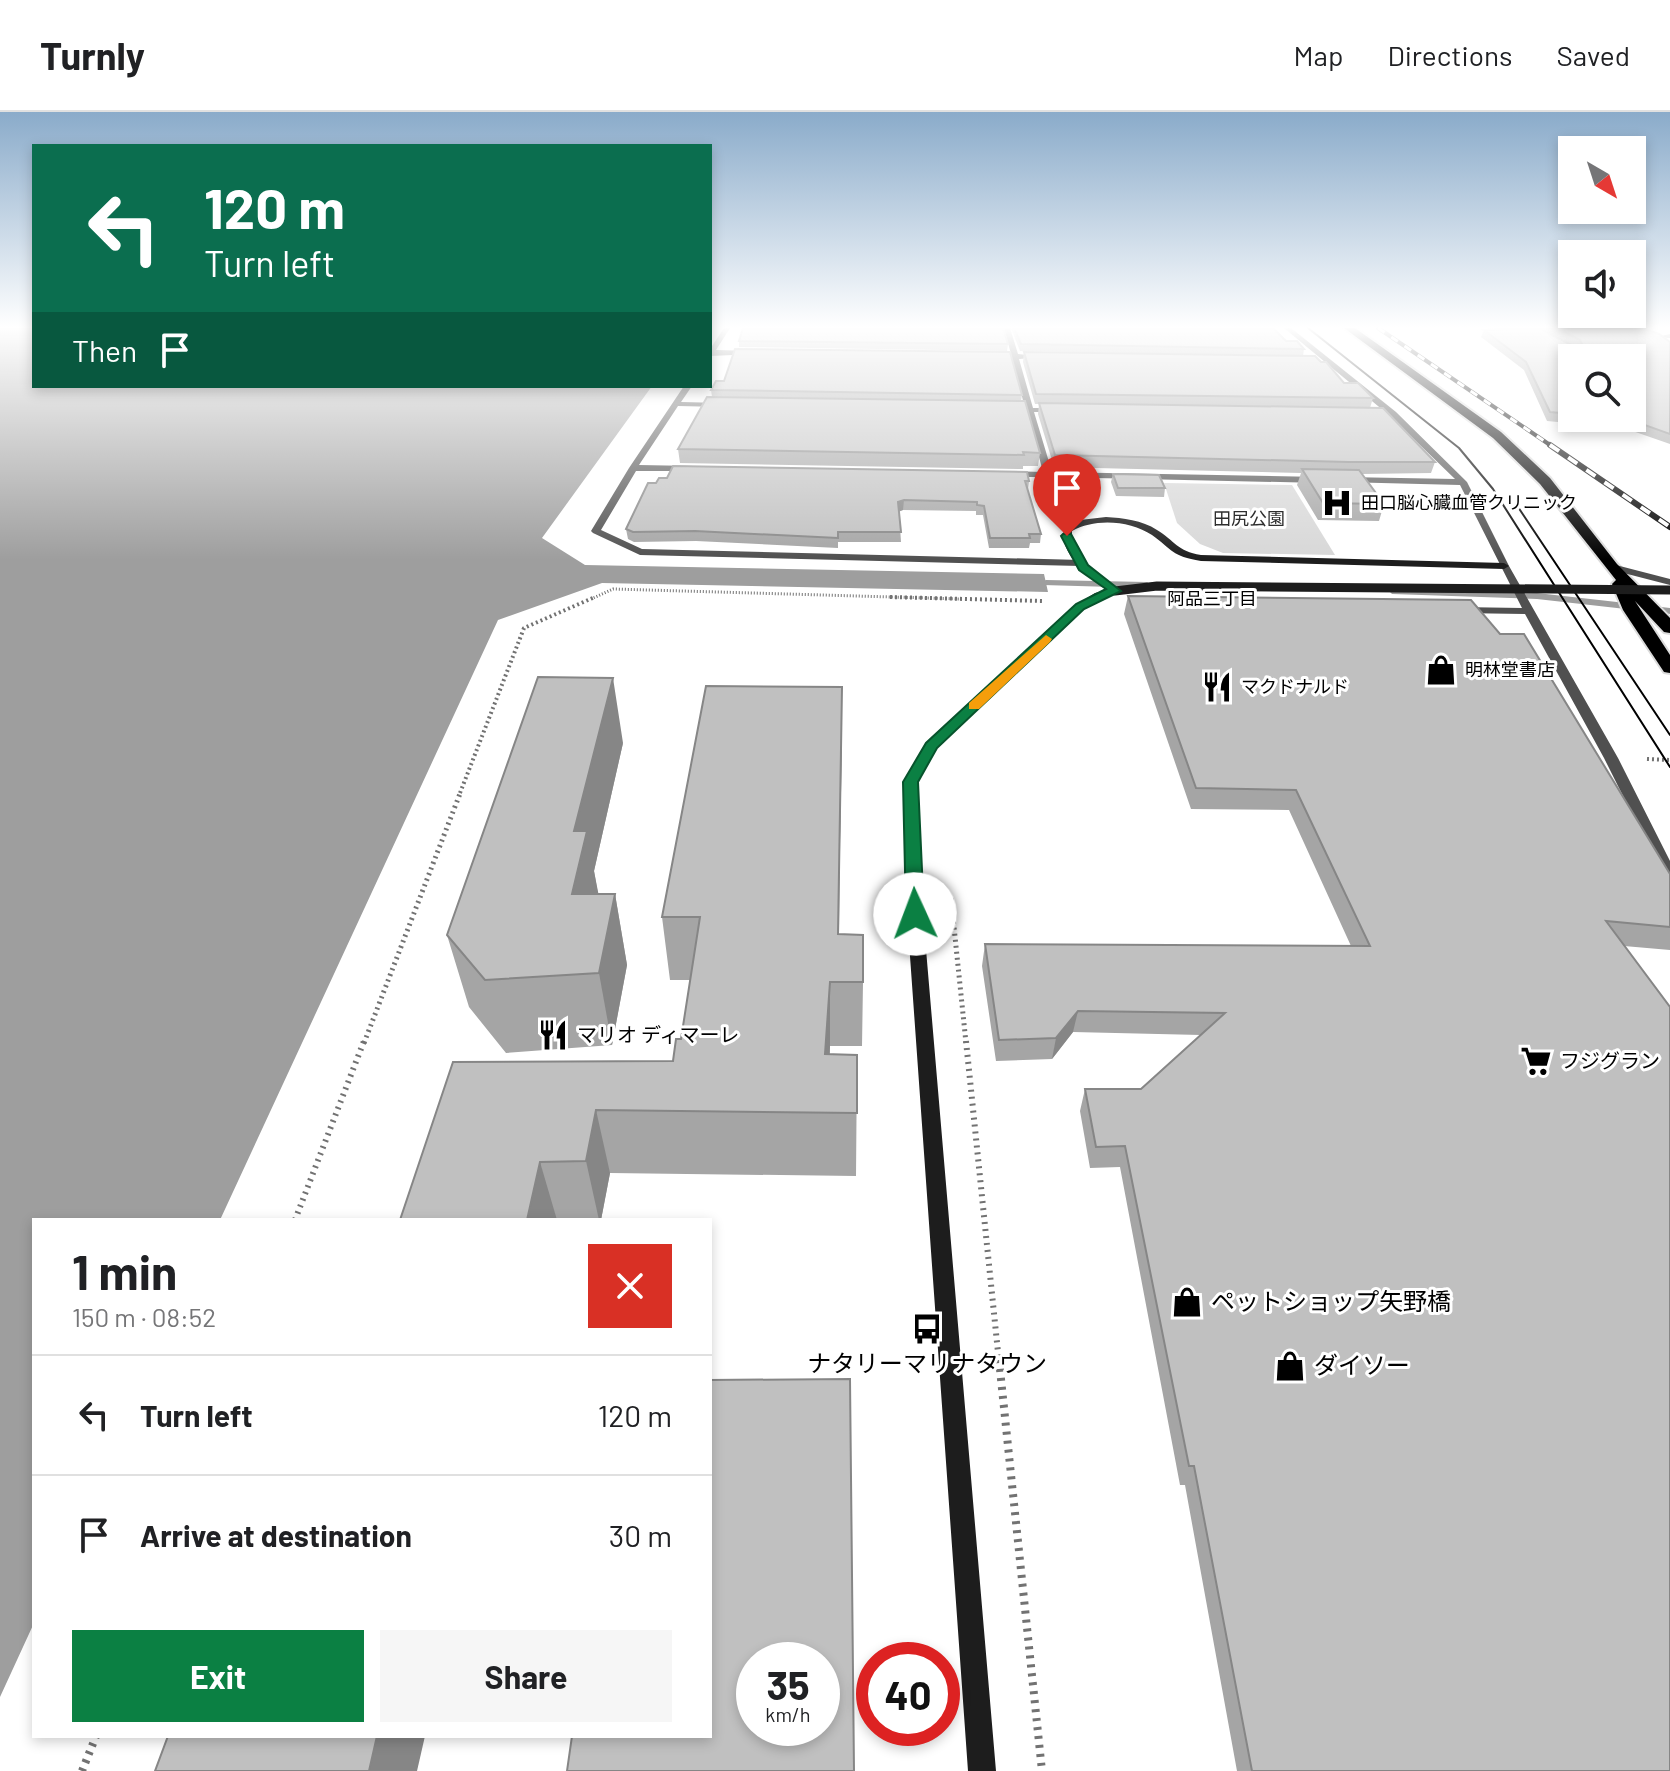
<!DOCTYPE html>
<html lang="en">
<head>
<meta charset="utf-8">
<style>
	:root { --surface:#fff; --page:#f6f6f6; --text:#202124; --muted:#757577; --line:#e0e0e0; --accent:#0b8043 }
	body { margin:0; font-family:Barlow,"Noto Sans JP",sans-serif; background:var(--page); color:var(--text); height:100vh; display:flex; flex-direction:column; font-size:30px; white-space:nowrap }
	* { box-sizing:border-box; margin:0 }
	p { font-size:26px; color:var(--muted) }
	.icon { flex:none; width:44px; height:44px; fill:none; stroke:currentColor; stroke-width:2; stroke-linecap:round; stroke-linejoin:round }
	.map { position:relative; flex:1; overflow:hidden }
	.drawer { position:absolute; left:32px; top:1106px; width:680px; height:520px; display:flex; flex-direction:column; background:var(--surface); border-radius:0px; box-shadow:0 4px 12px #0003 }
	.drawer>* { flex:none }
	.top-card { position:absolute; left:32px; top:32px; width:680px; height:244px; border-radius:0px; box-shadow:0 4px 12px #0003; background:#0b6e4f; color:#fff; overflow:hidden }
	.needle { width:52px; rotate:141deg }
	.controls { position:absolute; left:1558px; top:24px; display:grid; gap:16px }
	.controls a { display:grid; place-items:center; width:88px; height:88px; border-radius:0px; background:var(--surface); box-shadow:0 4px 12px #0003; font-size:40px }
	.speed { position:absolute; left:736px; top:1530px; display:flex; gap:16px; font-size:40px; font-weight:700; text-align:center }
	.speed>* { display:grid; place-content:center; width:104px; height:104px; border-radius:50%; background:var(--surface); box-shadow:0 4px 12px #0003; line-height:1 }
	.speed small { font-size:20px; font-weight:400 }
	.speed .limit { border:12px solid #d22; background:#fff; color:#111 }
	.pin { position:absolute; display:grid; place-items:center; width:68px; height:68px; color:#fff; margin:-82px -34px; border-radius:50% 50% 50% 0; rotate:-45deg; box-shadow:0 0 8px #0007 }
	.pin .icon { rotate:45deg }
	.me { position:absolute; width:88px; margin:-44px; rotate:358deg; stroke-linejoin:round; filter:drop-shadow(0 0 6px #0008) }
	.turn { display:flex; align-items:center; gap:28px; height:168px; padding:0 40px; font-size:36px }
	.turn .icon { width:104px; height:104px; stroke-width:2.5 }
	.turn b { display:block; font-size:56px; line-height:68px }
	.then { display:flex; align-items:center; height:76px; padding:0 40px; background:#0003; gap:16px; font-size:30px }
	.round { display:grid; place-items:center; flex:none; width:84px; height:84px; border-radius:0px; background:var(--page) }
	.head { display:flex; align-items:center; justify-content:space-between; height:136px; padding:0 40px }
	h1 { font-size:48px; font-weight:700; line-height:60px }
	.cta { display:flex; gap:16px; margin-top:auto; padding:16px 40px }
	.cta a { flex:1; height:92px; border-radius:0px; background:var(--accent); color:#fff; font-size:32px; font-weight:700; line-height:92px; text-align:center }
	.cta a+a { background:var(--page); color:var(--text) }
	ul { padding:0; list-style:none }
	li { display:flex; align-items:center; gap:24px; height:120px; padding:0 40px; border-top:2px solid var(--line) }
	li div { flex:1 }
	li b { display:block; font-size:30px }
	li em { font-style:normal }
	header { display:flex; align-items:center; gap:48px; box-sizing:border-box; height:112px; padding:0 40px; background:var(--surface); border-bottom:2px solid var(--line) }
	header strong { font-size:38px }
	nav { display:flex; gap:44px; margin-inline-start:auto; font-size:28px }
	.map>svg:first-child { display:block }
</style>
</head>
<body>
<header>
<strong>Turnly</strong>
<nav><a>Map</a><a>Directions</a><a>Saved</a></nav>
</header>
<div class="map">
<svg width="1670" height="1659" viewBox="0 0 1670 1659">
	<rect width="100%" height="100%" fill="#fff"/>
	<polygon fill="#d7d7d7" points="1164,371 1292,373 1335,443 1223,441 1200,432 1177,411"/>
	<polygon fill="#9e9e9e" points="0,216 34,216 34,274 652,274 542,426 585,453 1044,462 1048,480 602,471 498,508 220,1108 34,1108 34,1511 0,1585"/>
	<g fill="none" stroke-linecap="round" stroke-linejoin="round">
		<g fill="#9e9e9e" fill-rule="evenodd">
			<polygon points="1046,468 1147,470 1152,473 1147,476 1043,473 1043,469"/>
			<polygon points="1395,477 1537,481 1670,496 1670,502 1537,487 1392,482 1390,480"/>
		</g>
		<g stroke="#dbdbdb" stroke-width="4">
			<polygon id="highway" points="1344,216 1355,216 1501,320 1550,366 1617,452 1670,506 1670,521 1664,520 1635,489 1670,543 1670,561 1664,560 1623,498 1612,472 1616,468 1540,372 1493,326"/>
		</g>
		<polyline stroke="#727272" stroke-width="3" stroke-dasharray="1 2" stroke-linecap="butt" points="591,487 613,477 962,487"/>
		<g stroke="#727272" stroke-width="4" stroke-dasharray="2 3" stroke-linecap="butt">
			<polyline points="890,485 1043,489"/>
			<polyline points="1647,647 1670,648"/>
			<polyline points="460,681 524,516 595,485"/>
		</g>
		<g stroke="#727272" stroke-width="5" stroke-dasharray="2 4" stroke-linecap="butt">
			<polyline points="951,786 966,931"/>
			<polyline points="364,931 461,679"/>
		</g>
		<g stroke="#727272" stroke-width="6" stroke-dasharray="2 5" stroke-linecap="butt">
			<polyline points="966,929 999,1250"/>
			<polyline points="295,1108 364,929"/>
		</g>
		<g stroke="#727272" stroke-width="8" stroke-dasharray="3 6" stroke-linecap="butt">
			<polyline points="999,1248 1042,1659"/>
			<polyline points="82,1659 96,1624"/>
		</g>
		<g fill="#505050" fill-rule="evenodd">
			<polygon points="724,216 730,216 716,238 754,239 756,242 710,244 710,237"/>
			<polygon points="1004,216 1010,216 1018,242 1045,245 1019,247 1033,296 1059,296 1063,298 1059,300 1034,300 1052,360 1321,365 1325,368 1321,371 1053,365 1063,400 1088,411 1083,414 1056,404 1044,365 1009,365 1005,362 1009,359 1043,360 1027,300 1002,298 1025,296 1012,247 987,244 1011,242"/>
			<polygon points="1284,216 1291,216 1396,300 1467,370 1509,454 1618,646 1670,749 1670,769 1663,764 1604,646 1525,502 1458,501 1453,498 1458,495 1522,496 1460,373 1342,370 1341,368 1345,365 1455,367 1390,304"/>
			<polygon points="1670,222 1670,226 1657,225"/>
			<polygon points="684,274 692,274 681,290 723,291 727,293 723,295 678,294 639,353 694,354 697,355 697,359 636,359 601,418 642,437 1081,448 1086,451 1081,454 640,443 593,421 591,419 629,356"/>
			<polygon points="1612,452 1670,467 1670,473 1608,457 1607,455"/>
		</g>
		<path fill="#1d1d1d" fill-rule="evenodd" d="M1106,405c17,1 36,3 51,13 18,11 20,21 44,25l303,8 5,3 -5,3 -303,-8c-30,-5 -28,-11 -49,-26 -22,-15 -58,-17 -80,-4v5l15,29 33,26 -17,6 -19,12 -148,139 -18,34 5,132 73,857h-28l-61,-857 -3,-132 22,-39 150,-138 19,-12 12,-3c-18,-13 -49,-37 -43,-62l16,-8z"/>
		<use href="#highway" fill="#000" fill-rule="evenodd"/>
		<g stroke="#000" stroke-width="2">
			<polyline points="1308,216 1459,336 1493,377 1670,655"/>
			<polyline points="1516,392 1670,623"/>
		</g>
		<g stroke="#000" stroke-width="4">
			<polyline id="rail-far1" points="1378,216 1553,335"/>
		</g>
		<g stroke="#000" stroke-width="6">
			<polyline id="rail" points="1550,333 1670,415"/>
		</g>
		<use href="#rail-far1" stroke="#fff" stroke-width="3" stroke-dasharray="8" stroke-linecap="butt"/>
		<use href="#rail" stroke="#fff" stroke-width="4" stroke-dasharray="11" stroke-linecap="butt"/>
		<polyline stroke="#1d1d1d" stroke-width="9" points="1115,479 1157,474 1670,478"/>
	</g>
	<g fill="#a5a5a5" fill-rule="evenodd">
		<polygon points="1011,216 1273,216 1286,229 1304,237 1303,244 1020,239"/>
		<path d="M1492,216h47l34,18h1l-34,-18h102l28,14v102l-46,-16 -77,-7 -23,-51 -43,-33 3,-7 11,-1zM1572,246l60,60h-60z"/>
		<polygon points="739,229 1008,232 1007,239 739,235"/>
		<polygon points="1024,240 1344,271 1373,286 1370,296 1435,350 1431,361 1362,362 1384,392 1379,409 1318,408 1297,373 1301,361 1054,355 1038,302 1039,292 1035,292 1023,250"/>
		<polygon points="711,278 1022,283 1021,289 1040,341 1038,354 1023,354 1023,357 680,351 678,337 712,285"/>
		<polygon points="1113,362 1165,376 1164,385 1116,384 1111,370"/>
		<polygon points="1029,369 1028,378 1041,422 1040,431 1030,431 1029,436 989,436 983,403 976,403 976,399 903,398 899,399 901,430 838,430 838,436 696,429 634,430 628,427 626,417"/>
		<polygon points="1128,484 1670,762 1670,838 1624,834 1670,1659 1237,1659 1185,1373 1180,1373 1120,1055 1090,1056 1080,999 1085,977 1141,977 1201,923 1073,920 1052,947 996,949 982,854 985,832 1351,834 1289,698 1191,697 1124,502"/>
		<polygon points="842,575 839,822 863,870 862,934 830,934 830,942 857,943 856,1064 610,1061 601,1108 400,1108 673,949 681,927 690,868 670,868 662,805"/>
		<polygon points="623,631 594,759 598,782 615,782 627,853 612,933 506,941 469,895 447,823"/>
	</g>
	<g fill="#868686">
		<polygon points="904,388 903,398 898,400 898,390"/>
		<polygon points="613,566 623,631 594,759 600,790 572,782 574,719"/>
		<polygon points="842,575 842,633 837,870 838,822"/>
		<polygon points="615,782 627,853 612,933 599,861"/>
		<polygon points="830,870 830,934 826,1000 825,942"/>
		<polygon points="1078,899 1073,920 1052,947 1056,926"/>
		<polygon points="596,998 610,1061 601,1108 599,1108 586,1049"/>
		<polygon points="540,1050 557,1108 527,1108"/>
		<polygon points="377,1624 425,1624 417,1659 369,1659"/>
	</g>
	<g fill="#c0c0c0" stroke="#868686" stroke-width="2" fill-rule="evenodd">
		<polygon points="743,216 1003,216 1008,232 739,229"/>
		<polygon points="1014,216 1273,216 1286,229 1297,229 1304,237 1021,232"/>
		<polygon points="1510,216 1539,216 1573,234 1582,232 1580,228 1557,216 1642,216 1659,222 1670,230 1670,322 1628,307 1617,306 1632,306 1632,246 1572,246 1572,302 1550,300 1526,250 1484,218 1512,217"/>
		<polygon points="735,237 1010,240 1022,283 711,278 716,269 724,269"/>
		<polygon points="1024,240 1315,244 1321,250 1326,250 1344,271 1358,271 1373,286 1036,282"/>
		<polygon points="707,285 1025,289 1040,341 1023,340 1024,343 678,337"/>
		<polygon points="1039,291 1383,296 1435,350 1349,350 1055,343"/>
		<polygon points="673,354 1027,360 1029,369 1025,369 1041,422 1029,422 1030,426 990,426 984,394 977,393 977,390 904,388 898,390 901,420 838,420 838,426 695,419 633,420 626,417 648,371 656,371 659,366 667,366"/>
		<polygon points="1302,357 1359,358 1384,392 1323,391"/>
		<polygon points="1113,362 1159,363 1165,376 1118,376"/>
		<polygon points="1128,484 1471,488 1500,522 1524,522 1670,762 1670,815 1606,809 1670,895 1670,1659 1252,1659 1194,1354 1189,1354 1125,1034 1096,1035 1085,977 1141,977 1225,901 1078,899 1056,926 999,928 985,832 1370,834 1296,678 1196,676"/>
		<polygon points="538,565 613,566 574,719 587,719 572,782 615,782 599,861 485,868 447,823"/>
		<polygon points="706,574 842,575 838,822 863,823 863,870 830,870 825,942 857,943 857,1001 596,998 586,1049 540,1050 527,1108 400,1108 453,950 673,949 676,927 681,927 700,805 662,805"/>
		<path d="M850,1267l4,392h-287l5,-35h138v-356zM754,1548h68v68h-68z"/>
		<polygon points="168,1624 377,1624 369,1659 155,1659"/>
	</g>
	<linearGradient id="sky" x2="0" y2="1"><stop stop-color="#8aabca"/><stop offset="0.48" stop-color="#fff"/><stop offset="1" stop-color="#fff" stop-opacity="0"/></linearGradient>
	<rect width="1670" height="448" fill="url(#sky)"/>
	<polygon fill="#0b8043" stroke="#07532c" stroke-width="2" points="1063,422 1071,422 1088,453 1121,479 1084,497 937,636 918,670 924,802 915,808 909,806 906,802 903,670 926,631 1076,492 1106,477 1079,458 1061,424"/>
	<polygon fill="#f59e0b" points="1046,523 1052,527 1050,530 979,597 969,597 969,591"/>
	<defs>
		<g id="hospital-bare" transform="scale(2.4)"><path d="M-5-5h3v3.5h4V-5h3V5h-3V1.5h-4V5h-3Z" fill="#000" stroke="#fff" stroke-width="2.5" paint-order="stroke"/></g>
		<g id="shop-bare" transform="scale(2.4)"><path d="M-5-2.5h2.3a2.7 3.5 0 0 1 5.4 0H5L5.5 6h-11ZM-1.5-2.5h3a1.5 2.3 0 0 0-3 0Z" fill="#000" stroke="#fff" stroke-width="2.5" paint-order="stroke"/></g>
		<g id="restaurant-bare" transform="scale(2.4)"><path d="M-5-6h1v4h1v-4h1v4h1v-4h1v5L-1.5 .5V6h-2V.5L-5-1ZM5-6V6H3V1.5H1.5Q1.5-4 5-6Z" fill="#000" stroke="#fff" stroke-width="2.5" paint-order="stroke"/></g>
		<g id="supermarket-bare" transform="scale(2.4)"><path d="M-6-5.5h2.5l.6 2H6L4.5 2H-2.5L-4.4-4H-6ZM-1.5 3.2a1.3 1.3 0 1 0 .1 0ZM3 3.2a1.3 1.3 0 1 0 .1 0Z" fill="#000" stroke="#fff" stroke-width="2.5" paint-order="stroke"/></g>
		<g id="bus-bare" transform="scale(2.4)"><path d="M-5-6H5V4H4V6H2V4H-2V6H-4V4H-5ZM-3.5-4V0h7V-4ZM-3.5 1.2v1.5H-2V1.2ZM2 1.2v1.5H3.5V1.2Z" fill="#000" stroke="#fff" stroke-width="2.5" paint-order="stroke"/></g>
	</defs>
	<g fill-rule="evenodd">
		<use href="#hospital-bare" x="1337" y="391"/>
		<use href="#shop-bare" x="1441" y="558"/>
		<use href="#restaurant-bare" x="1217" y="575"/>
		<use href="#restaurant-bare" x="553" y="923"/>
		<use href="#supermarket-bare" x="1536" y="949"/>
		<use href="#shop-bare" x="1187" y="1190"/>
		<use href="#bus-bare" x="927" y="1217"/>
		<use href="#shop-bare" x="1290" y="1254"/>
	</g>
	<g text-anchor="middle" stroke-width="6" stroke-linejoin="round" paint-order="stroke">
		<g font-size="18" fill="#000" stroke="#fff" text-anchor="start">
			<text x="1361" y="397">田口脳心臓血管クリニック</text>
			<text x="1465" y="564">明林堂書店</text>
			<text x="1241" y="581">マクドナルド</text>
		</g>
		<g font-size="18" fill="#2e2e2e" stroke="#fff">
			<text x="1249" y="413">田尻公園</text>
		</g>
		<g font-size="18" fill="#000" stroke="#fff">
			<text x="1212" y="493">阿品三丁目</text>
		</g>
		<g font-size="20" fill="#000" stroke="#fff" text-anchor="start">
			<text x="577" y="930">マリオ ディマーレ</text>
			<text x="1560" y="956">フジグラン</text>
		</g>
		<g font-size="24" fill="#000" stroke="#fff" text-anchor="start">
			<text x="1211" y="1198">ペットショップ矢野橋</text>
			<text x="927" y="1260" text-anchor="middle">ナタリーマリナタウン</text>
			<text x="1314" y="1262">ダイソー</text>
		</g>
	</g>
</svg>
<div class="controls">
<a><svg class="needle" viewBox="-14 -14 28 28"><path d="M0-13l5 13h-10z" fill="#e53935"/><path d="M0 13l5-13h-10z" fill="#757577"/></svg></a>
<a><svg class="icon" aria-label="sound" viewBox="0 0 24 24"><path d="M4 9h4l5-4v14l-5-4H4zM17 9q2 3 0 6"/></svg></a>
<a><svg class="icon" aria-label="search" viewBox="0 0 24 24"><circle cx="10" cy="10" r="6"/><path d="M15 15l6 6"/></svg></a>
</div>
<div class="speed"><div>35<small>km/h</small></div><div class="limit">40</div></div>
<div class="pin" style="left:1067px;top:424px;background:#d93025"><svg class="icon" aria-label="arrive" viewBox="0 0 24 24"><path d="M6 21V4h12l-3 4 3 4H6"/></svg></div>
<svg class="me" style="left:915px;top:802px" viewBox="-20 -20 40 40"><circle r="19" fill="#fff"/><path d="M0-13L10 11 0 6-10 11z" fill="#0b8043"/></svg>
<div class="top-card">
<div class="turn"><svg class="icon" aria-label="left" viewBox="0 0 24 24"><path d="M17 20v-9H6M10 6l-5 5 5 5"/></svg><div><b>120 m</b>Turn left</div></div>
<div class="then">Then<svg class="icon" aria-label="arrive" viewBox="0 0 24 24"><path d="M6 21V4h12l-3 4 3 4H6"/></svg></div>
</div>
<section class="drawer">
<div class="head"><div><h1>1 min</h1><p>150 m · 08:52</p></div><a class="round" style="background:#d93025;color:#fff"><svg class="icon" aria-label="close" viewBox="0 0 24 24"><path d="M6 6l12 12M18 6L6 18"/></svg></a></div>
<ul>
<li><svg class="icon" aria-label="left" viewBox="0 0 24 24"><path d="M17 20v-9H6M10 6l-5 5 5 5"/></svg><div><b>Turn left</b></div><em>120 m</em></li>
<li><svg class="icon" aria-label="arrive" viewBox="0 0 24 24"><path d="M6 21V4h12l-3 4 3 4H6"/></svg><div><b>Arrive at destination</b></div><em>30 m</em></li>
</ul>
<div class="cta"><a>Exit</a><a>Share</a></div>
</section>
</div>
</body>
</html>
